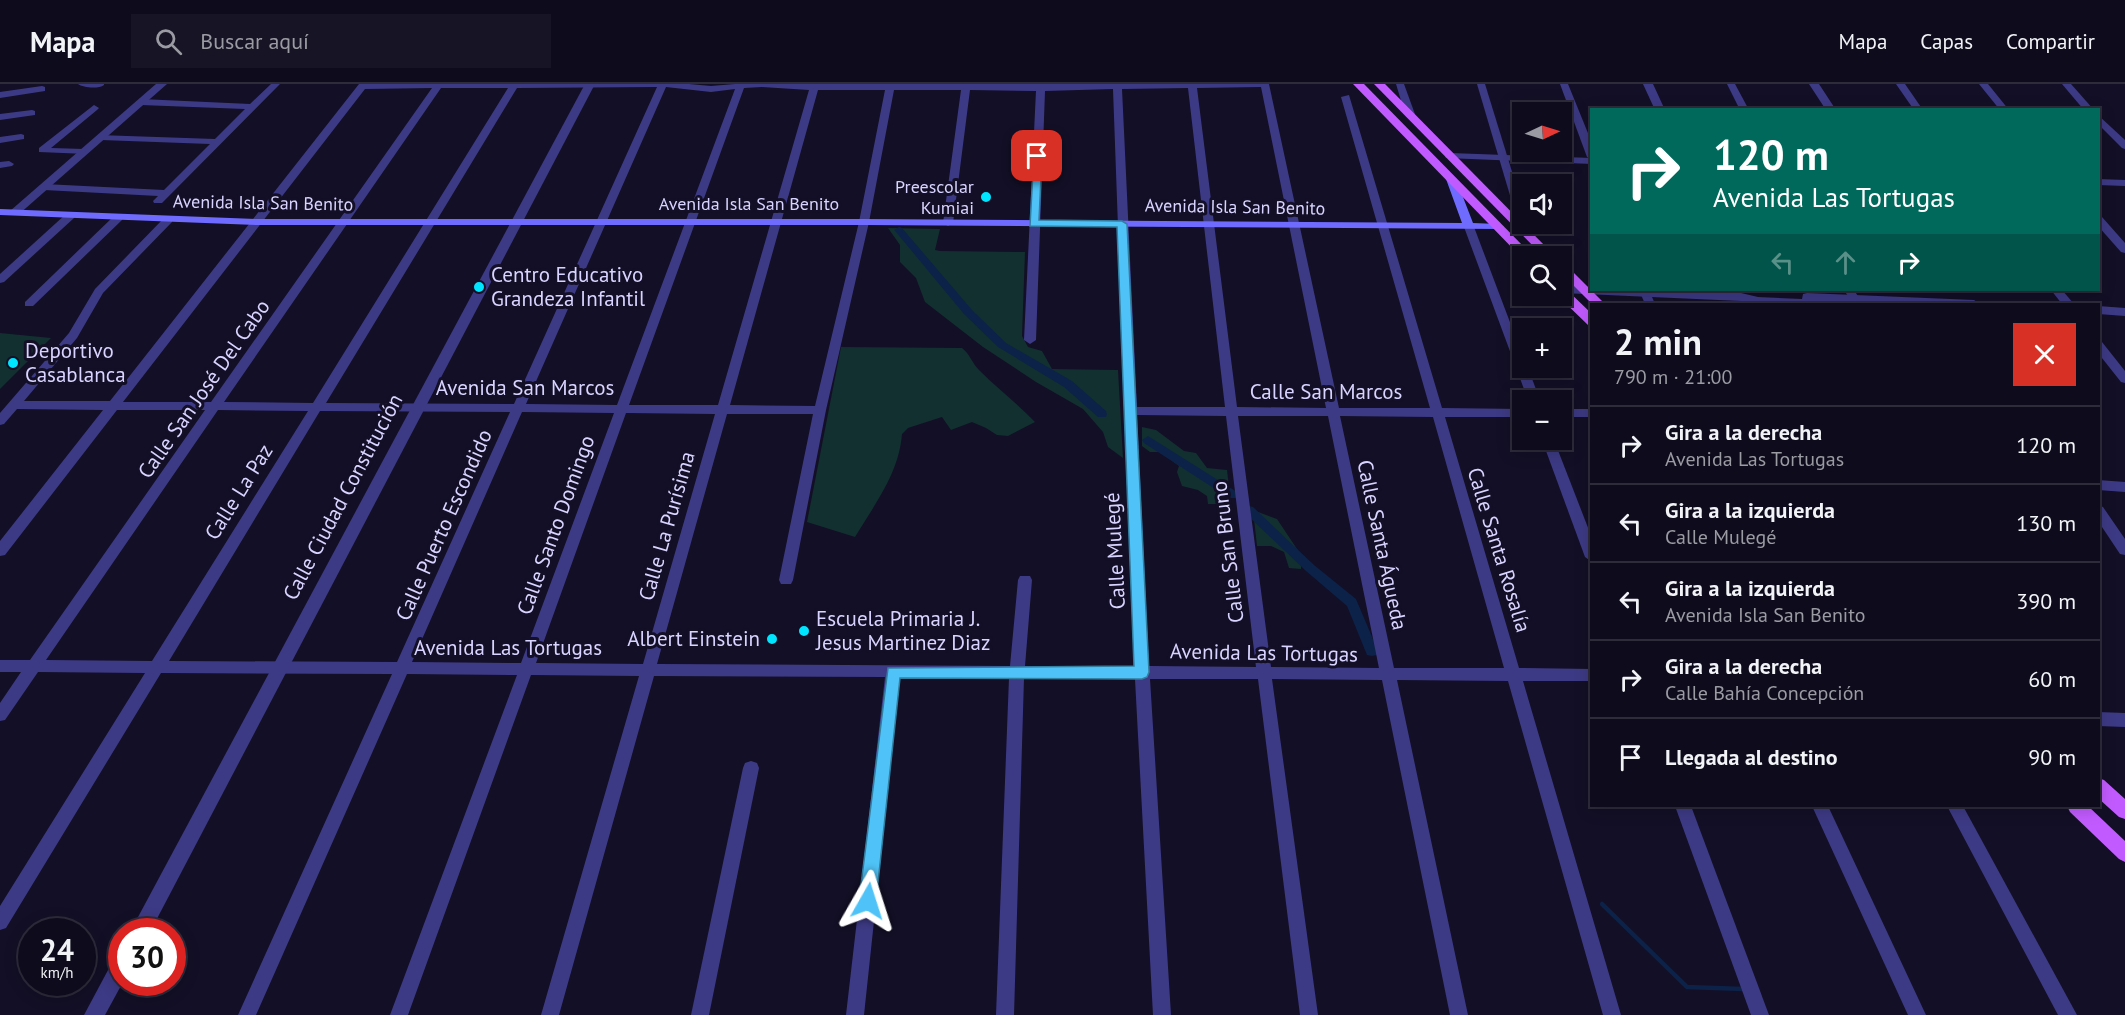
<!DOCTYPE html>
<html lang="es">
<head>
<meta charset="utf-8">
<style>
	:root { --surface:#0e0b1c; --page:#171425; --text:#f1f3f6; --muted:#9b9ba3; --line:#2e2b3b }
	body { margin:0; font-family:"PT Sans",sans-serif; background:var(--page); color:var(--text); height:100vh; display:flex; flex-direction:column; font-size:22px; white-space:nowrap }
	* { box-sizing:border-box; margin:0 }
	p { font-size:20px; color:var(--muted) }
	.icon { flex:none; width:33px; height:33px; fill:none; stroke:currentColor; stroke-width:2; stroke-linecap:round; stroke-linejoin:round }
	.map { position:relative; flex:1; overflow:hidden }
	.sheet { position:absolute; left:1590px; top:219px; width:510px; height:504px; display:flex; flex-direction:column; background:var(--surface); border-radius:0px; box-shadow:0 3px 15px #0003,0 0 0 2px var(--line) }
	.sheet>* { flex:none }
	.hud { position:absolute; left:1590px; top:24px; width:510px; height:183px; border-radius:0px; box-shadow:0 3px 15px #0003,0 0 0 2px var(--line); background:#00695c; color:#fff; overflow:hidden }
	.needle { width:39px; rotate:86deg }
	.tools { position:absolute; left:1512px; top:18px; display:grid; gap:12px }
	.tools a { display:grid; place-items:center; width:60px; height:60px; border-radius:0px; background:var(--surface); box-shadow:0 3px 15px #0003,0 0 0 2px var(--line); font-size:30px }
	.speed { position:absolute; left:18px; top:834px; display:flex; gap:12px; font-size:30px; font-weight:700; text-align:center }
	.speed>* { display:grid; place-content:center; width:78px; height:78px; border-radius:50%; background:var(--surface); box-shadow:0 3px 15px #0003,0 0 0 2px var(--line); line-height:1 }
	.speed small { font-size:15px; font-weight:400 }
	.speed .limit { border:9px solid #d22; background:#fff; color:#111 }
	.pin { position:absolute; display:grid; place-items:center; width:51px; height:51px; color:#fff; margin:-26px; border-radius:12px; box-shadow:0 3px 9px #0006 }
	.me { position:absolute; width:66px; margin:-33px; rotate:6deg; stroke-linejoin:round; filter:drop-shadow(0 0 4px #0008) }
	.turn { display:flex; align-items:center; gap:21px; height:126px; padding:0 24px; font-size:27px }
	.turn .icon { width:78px; height:78px; stroke-width:2.5 }
	.turn b { display:block; font-size:42px; line-height:51px }
	.lanes { display:flex; align-items:center; height:57px; padding:0 24px; background:#0003; justify-content:center; gap:30px; direction:ltr }
	.lanes .off { opacity:.35 }
	.round { display:grid; place-items:center; flex:none; width:63px; height:63px; border-radius:0px; background:var(--page) }
	.overview { display:flex; align-items:center; justify-content:space-between; height:102px; padding:0 24px }
	h1 { font-size:36px; font-weight:800; line-height:45px }
	ul { padding:0; list-style:none }
	li { display:flex; align-items:center; gap:18px; height:78px; padding:0 24px; border-top:2px solid var(--line) }
	li div { flex:1 }
	li b { display:block; font-size:22px }
	li em { font-style:normal }
	header { display:flex; align-items:center; gap:36px; box-sizing:border-box; height:84px; padding:0 30px; background:var(--surface); border-bottom:2px solid var(--line) }
	header strong { font-size:28px }
	nav { display:flex; gap:33px; margin-inline-start:auto; font-size:21px }
	.search { width:420px; height:54px; background:var(--page); display:flex; align-items:center; gap:15px; box-sizing:border-box; padding:0 21px; border-radius:0px; color:var(--muted); font-size:22px }
	.map>svg:first-child { display:block }
</style>
</head>
<body>
<header>
<strong>Mapa</strong>
<div class="search"><svg class="icon" aria-label="search" viewBox="0 0 24 24"><circle cx="10" cy="10" r="6"/><path d="M15 15l6 6"/></svg>Buscar aquí</div>
<nav><a>Mapa</a><a>Capas</a><a>Compartir</a></nav>
</header>
<div class="map">
<svg width="2125" height="931" viewBox="0 0 2125 931">
	<rect width="100%" height="100%" fill="#130f26"/>
	<g fill="#12302f">
		<polygon points="888,144 940,145 935,166 940,167 1025,168 1022,252 1028,263 1042,267 1052,285 1118,286 1123,374 1108,363 1103,348 1083,325 1036,298 983,263 925,218 916,194 900,178 900,161"/>
		<polygon points="0,249 51,254 0,305"/>
		<path d="M841,263l121,1c8,6 10,15 17,22 18,18 38,33 56,52l-27,14 -11,-1 -11,-7 -14,-6 -21,8 -9,-13 -34,11 -6,6c-3,39 -27,70 -47,103l-48,-15z"/>
		<polygon points="1142,343 1156,346 1184,367 1196,369 1207,384 1227,386 1231,420 1208,420 1207,412 1198,406 1182,402 1177,388 1179,382 1160,368 1150,368 1142,362"/>
		<polygon points="1253,426 1277,435 1301,471 1301,485 1289,484 1284,468 1271,462 1257,462"/>
	</g>
	<g fill="none" stroke-linecap="round" stroke-linejoin="round">
		<polyline stroke="#0c2248" stroke-width="4.5" points="1602,820 1687,903 1743,905"/>
		<g fill="#0c2248" fill-rule="evenodd">
			<polygon points="899,143 902,144 972,226 1006,259 1072,297 1106,327 1107,330 1106,333 1098,333 1064,303 998,263 964,230 896,148 894,146"/>
			<polygon points="1148,352 1237,408 1239,411 1237,414 1229,414 1144,359 1142,356"/>
			<polygon points="1249,422 1253,423 1314,481 1356,515 1378,567 1377,571 1372,572 1367,571 1347,522 1306,487 1245,429 1243,426 1245,423"/>
		</g>
		<g fill="#3d3a85" fill-rule="evenodd">
			<path d="M78,0h26v1c-5,4 -21,3 -26,-1z"/>
			<polygon points="271,0 280,0 162,119 154,119 153,117 158,112 44,106 39,103 44,100 164,106 210,60 101,56 96,53 98,51 215,55 245,25 141,21 136,18 141,15 250,20"/>
			<path d="M359,0h330l22,2 24,-2h534l70,324h91l-89,-311 8,-2 93,313 80,1v8h-77l74,251 73,1v12h-69l98,334h-18l-95,-334 -111,-1 71,335h-18l-68,-335 -110,-1 46,336h-18l-42,-336h-108l21,336h-18l-18,-336 -111,-1 -10,337h-18l13,-337 -109,-1 -36,338h-18l39,-338 -231,-1 -95,339h-18l98,-339 -108,-1 -123,340h-18l127,-340 -110,-1 -151,341h-18l154,-341 -231,-1 -155,255 -6,2v-24l145,-233 -107,-1 -33,48 -5,1v-18l21,-31h-21v-12h30l175,-250h-88l-112,145 -5,1v-15l103,-131 -86,-1 -13,15 -4,1v-12l69,-80 26,-44 69,-71h8v4l-69,71 -26,45 -53,63h86zM657,3l-143,317 -188,-1 191,-315zM666,3l45,5 24,-3 -118,316 -91,-1zM762,3l47,3 -91,315h-89l115,-317zM1261,3l65,321 -89,-1 -40,-319zM432,4l-221,314h-88l242,-313zM441,4h67l-195,315 -89,-1zM1188,4l37,319h-88l-15,-318zM1113,5l21,577h-109l7,-86 -2,-4h-10l-2,4 -8,86 -353,-2 70,-250h86l-34,166 2,4h10l2,-4 33,-170 43,-188 25,-132h67l-18,133 5,3 5,-3 17,-133 66,1 -12,249 6,4 6,-4 9,-249zM818,6h67l-26,132 -44,184 -85,-1zM218,326l90,1 -156,250 -106,-1zM320,327l190,1 -113,250 -228,-1zM522,328l92,1 -93,250 -109,-1zM626,329l89,1 -72,250 -107,-1zM1137,331l89,1 30,251 -107,-1zM1238,332h90l51,252 -108,-1zM1340,332l93,1 71,251h-110z"/>
			<polygon points="1396,0 1404,0 1416,33 1414,35 1406,33"/>
			<polygon points="1477,0 1485,0 1522,120 1522,138 1517,135"/>
			<polygon points="1560,0 1568,0 1592,59 1592,76 1587,73"/>
			<polygon points="1727,0 1735,0 1749,26 1740,26"/>
			<polygon points="1896,0 1905,0 1923,26 1914,26"/>
			<polygon points="1979,0 1988,0 2009,26 2000,26"/>
			<polygon points="2062,0 2071,0 2094,26 2084,26"/>
			<polygon points="42,2 45,3 45,7 0,14 0,8"/>
			<polygon points="94,21 99,24 97,26 51,64 84,65 87,66 87,70 39,68 39,64"/>
			<polygon points="32,26 35,27 35,31 0,36 0,30"/>
			<polygon points="2098,31 2125,56 2125,65 2122,64 2098,40"/>
			<polygon points="21,50 24,51 24,55 0,59 0,53"/>
			<polygon points="9,77 14,80 12,82 0,84 0,78"/>
			<polygon points="2098,95 2125,96 2125,102 2098,101"/>
			<polygon points="70,129 75,132 74,134 4,198 0,199 0,190 66,130"/>
			<polygon points="118,131 123,134 122,136 33,222 25,222 25,218 114,132"/>
			<polygon points="2098,132 2102,133 2125,159 2125,169 2121,168 2098,142"/>
			<polygon points="1469,140 1474,143 1522,270 1522,284 1528,284 1540,316 1528,316 1464,143"/>
			<polygon points="1639,206 1649,206 1655,220 1645,220"/>
			<polygon points="1844,206 1854,206 1863,220 1853,220"/>
			<polygon points="2051,206 2062,206 2074,220 2062,220"/>
			<polygon points="2098,257 2102,258 2125,287 2125,299 2121,298 2098,269"/>
			<rect x="1562" y="325" width="30" height="8"/>
			<polygon points="1542,356 1554,356 1592,454 1592,478 1585,473"/>
			<polygon points="2098,396 2125,398 2125,408 2098,406"/>
			<polygon points="2098,421 2103,423 2125,455 2125,471 2120,470 2098,437"/>
			<polygon points="2098,628 2125,629 2125,643 2098,642"/>
			<polygon points="751,677 757,679 759,684 709,931 691,931 743,684 745,679"/>
			<polygon points="1675,722 1691,722 1769,931 1751,931"/>
			<polygon points="1812,722 1828,722 1926,931 1908,931"/>
			<polygon points="1947,722 1963,722 2077,931 2058,931"/>
		</g>
		<g fill="#3d3a85" fill-rule="evenodd">
			<polygon points="156,0 167,0 18,131 10,131 10,127"/>
			<polygon points="585,0 595,0 150,848 130,848"/>
			<polygon points="1643,0 1653,0 1665,26 1655,26"/>
			<polygon points="1809,0 1819,0 1836,26 1826,26"/>
			<polygon points="1450,69 1592,74 1592,80 1446,74 1445,72"/>
			<polygon points="1562,201 1592,203 1592,206 1741,209 1758,213 1802,215 1803,210 1807,209 1974,216 1980,220 1894,220 1823,217 1824,220 1756,220 1741,217 1562,209"/>
			<polygon points="2098,222 2125,224 2125,232 2098,230"/>
			<polygon points="122,870 123,898 105,931 84,931 115,873"/>
		</g>
		<polygon fill="#6f6bff" fill-rule="evenodd" points="1451,92 1456,95 1473,139 1498,140 1504,143 1502,145 864,141 257,141 0,131 0,125 257,135 864,135 1462,139 1446,95"/>
		<g fill="#c25bff" fill-rule="evenodd">
			<polygon points="1353,0 1364,0 1533,172 1522,174"/>
			<polygon points="1374,0 1385,0 1555,172 1543,172"/>
			<polygon points="1562,180 1566,181 1605,220 1592,220 1562,190"/>
			<polygon points="1562,204 1566,205 1592,230 1592,242 1588,241 1558,212 1562,212"/>
			<polygon points="2098,694 2104,696 2125,715 2125,735 2119,733 2098,714"/>
			<polygon points="2067,722 2088,722 2125,757 2125,778 2119,775 2070,728"/>
		</g>
	</g>
	<polygon fill="#4fc3f7" stroke="#337fa1" stroke-width="1.5" points="1034,69 1042,72 1039,136 1122,137 1127,140 1149,588 1147,593 1142,595 900,594 876,817 874,823 868,825 862,823 859,817 888,584 1134,582 1117,143 1030,142"/>
	<g fill="#00e5ff" stroke="#130f26" stroke-width="2">
		<circle cx="986" cy="113" r="6"/>
		<circle cx="479" cy="203" r="6"/>
		<circle cx="13" cy="279" r="6"/>
		<circle cx="804" cy="547" r="6"/>
		<circle cx="772" cy="555" r="6"/>
	</g>
	<g text-anchor="middle" stroke-width="6" stroke-linejoin="round" paint-order="stroke">
		<g font-size="18" fill="#d9d4ff" stroke="#130f26" text-anchor="end">
			<text x="974" y="109">Preescolar<tspan x="974" dy="21">Kumiai</tspan></text>
		</g>
		<g font-size="18" fill="#d9d4ff" stroke="#130f26">
			<text transform="translate(263 119) rotate(1)" y="6">Avenida Isla San Benito</text>
			<text x="749" y="126">Avenida Isla San Benito</text>
			<text transform="translate(1235 123) rotate(1)" y="6">Avenida Isla San Benito</text>
		</g>
		<g font-size="21" fill="#d9d4ff" stroke="#130f26" text-anchor="start">
			<text x="491" y="198">Centro Educativo<tspan x="491" dy="24">Grandeza Infantil</tspan></text>
			<text x="25" y="274">Deportivo<tspan x="25" dy="24">Casablanca</tspan></text>
			<text x="816" y="542">Escuela Primaria J.<tspan x="816" dy="24">Jesus Martinez Diaz</tspan></text>
			<text x="760" y="562" text-anchor="end">Albert Einstein</text>
		</g>
		<g font-size="21" fill="#d9d4ff" stroke="#130f26">
			<text x="525" y="311">Avenida San Marcos</text>
			<text transform="translate(204 305) rotate(-55)" y="7">Calle San José Del Cabo</text>
			<text x="1326" y="315">Calle San Marcos</text>
			<text transform="translate(239 408) rotate(-58)" y="7">Calle La Paz</text>
			<text transform="translate(343 413) rotate(-62)" y="7">Calle Ciudad Constitución</text>
			<text transform="translate(444 441) rotate(-66)" y="7">Calle Puerto Escondido</text>
			<text transform="translate(556 441) rotate(-70)" y="7">Calle Santo Domingo</text>
			<text transform="translate(667 442) rotate(-74)" y="7">Calle La Purísima</text>
			<text transform="translate(1382 461) rotate(78)" y="7">Calle Santa Águeda</text>
			<text transform="translate(1499 466) rotate(73)" y="7">Calle Santa Rosalía</text>
			<text transform="translate(1115 467) rotate(-93)" y="7">Calle Mulegé</text>
			<text transform="translate(1228 468) rotate(-97)" y="7">Calle San Bruno</text>
			<text x="508" y="571">Avenida Las Tortugas</text>
			<text transform="translate(1264 569) rotate(1)" y="7">Avenida Las Tortugas</text>
		</g>
	</g>
</svg>
<div class="tools">
<a><svg class="needle" viewBox="-14 -14 28 28"><path d="M0-13l5 13h-10z" fill="#e53935"/><path d="M0 13l5-13h-10z" fill="#9b9ba3"/></svg></a>
<a><svg class="icon" aria-label="sound" viewBox="0 0 24 24"><path d="M4 9h4l5-4v14l-5-4H4zM17 9q2 3 0 6"/></svg></a>
<a><svg class="icon" aria-label="search" viewBox="0 0 24 24"><circle cx="10" cy="10" r="6"/><path d="M15 15l6 6"/></svg></a>
<a>+</a>
<a>−</a>
</div>
<div class="speed"><div>24<small>km/h</small></div><div class="limit">30</div></div>
<div class="pin" style="left:1037px;top:72px;background:#d93025"><svg class="icon" aria-label="arrive" viewBox="0 0 24 24"><path d="M6 21V4h12l-3 4 3 4H6"/></svg></div>
<svg class="me" style="left:868px;top:817px" viewBox="-20 -20 40 40"><path d="M0-17L14 15 0 8-14 15z" fill="#4fc3f7" stroke="#fff" stroke-width="4"/></svg>
<div class="hud">
<div class="turn"><svg class="icon" aria-label="right" viewBox="0 0 24 24"><path d="M7 20v-9h11M14 6l5 5-5 5"/></svg><div><b>120 m</b>Avenida Las Tortugas</div></div>
<div class="lanes"><svg class="icon off" aria-label="left" viewBox="0 0 24 24"><path d="M17 20v-9H6M10 6l-5 5 5 5"/></svg><svg class="icon off" aria-label="ahead" viewBox="0 0 24 24"><path d="M12 20V5M6 11l6-6 6 6"/></svg><svg class="icon" aria-label="right" viewBox="0 0 24 24"><path d="M7 20v-9h11M14 6l5 5-5 5"/></svg></div>
</div>
<section class="sheet">
<div class="overview"><div><h1>2 min</h1><p>790 m · 21:00</p></div><a class="round" style="background:#d93025;color:#fff"><svg class="icon" aria-label="close" viewBox="0 0 24 24"><path d="M6 6l12 12M18 6L6 18"/></svg></a></div>
<ul>
<li><svg class="icon" aria-label="right" viewBox="0 0 24 24"><path d="M7 20v-9h11M14 6l5 5-5 5"/></svg><div><b>Gira a la derecha</b><p>Avenida Las Tortugas</p></div><em>120 m</em></li>
<li><svg class="icon" aria-label="left" viewBox="0 0 24 24"><path d="M17 20v-9H6M10 6l-5 5 5 5"/></svg><div><b>Gira a la izquierda</b><p>Calle Mulegé</p></div><em>130 m</em></li>
<li><svg class="icon" aria-label="left" viewBox="0 0 24 24"><path d="M17 20v-9H6M10 6l-5 5 5 5"/></svg><div><b>Gira a la izquierda</b><p>Avenida Isla San Benito</p></div><em>390 m</em></li>
<li><svg class="icon" aria-label="right" viewBox="0 0 24 24"><path d="M7 20v-9h11M14 6l5 5-5 5"/></svg><div><b>Gira a la derecha</b><p>Calle Bahía Concepción</p></div><em>60 m</em></li>
<li><svg class="icon" aria-label="arrive" viewBox="0 0 24 24"><path d="M6 21V4h12l-3 4 3 4H6"/></svg><div><b>Llegada al destino</b></div><em>90 m</em></li>
</ul>
</section>
</div>
</body>
</html>
